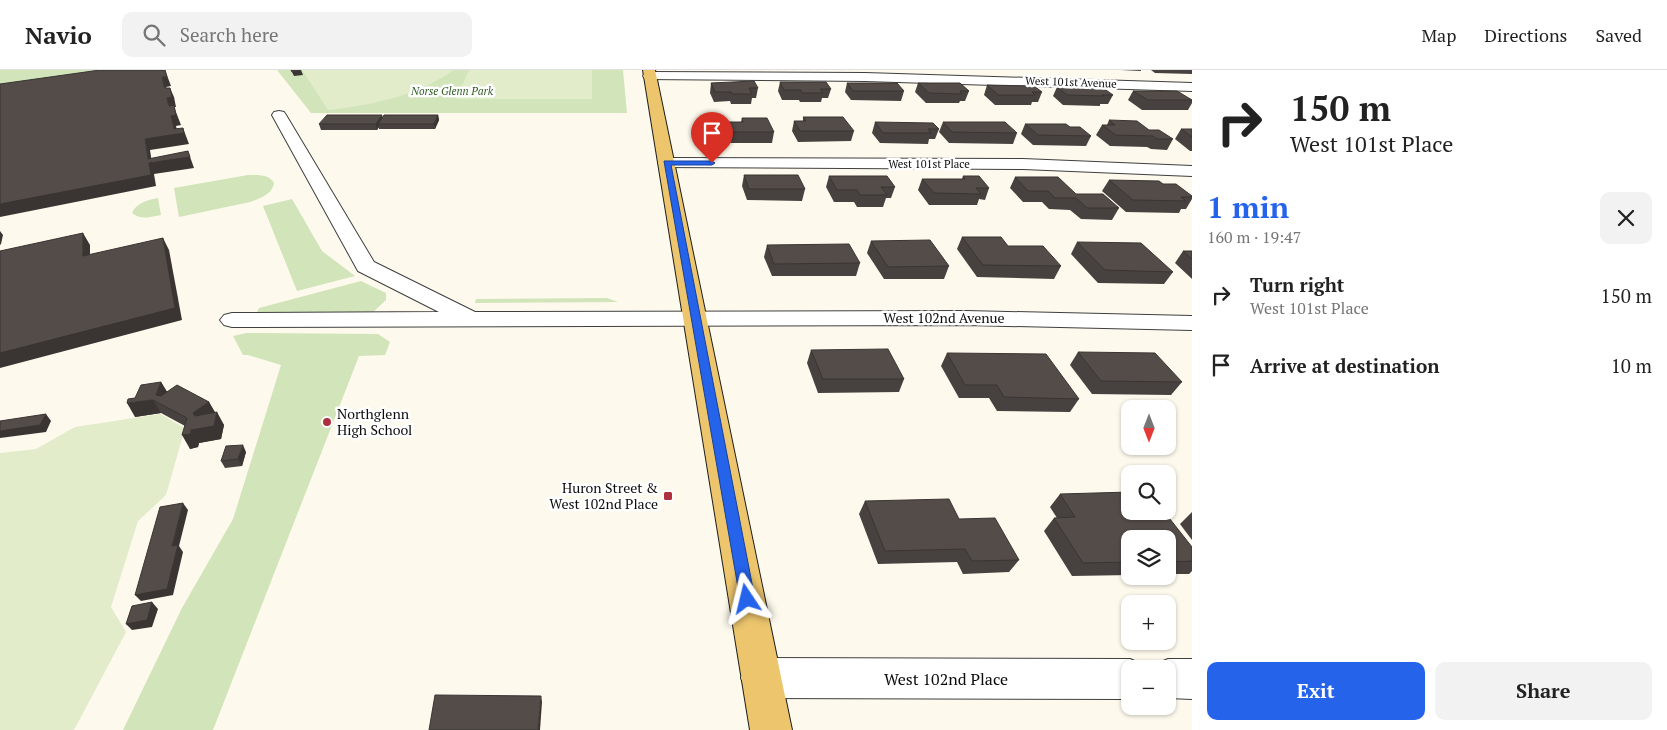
<!DOCTYPE html>
<html lang="en">
<head>
<meta charset="utf-8">
<style>
	:root { --surface:#fff; --page:#f2f2f2; --text:#222; --muted:#767676; --line:#e0e0e0; --accent:#2563eb }
	body { margin:0; font-family:"PT Serif",serif; background:var(--page); color:var(--text); height:100vh; display:flex; flex-direction:column; font-size:19px; white-space:nowrap }
	* { box-sizing:border-box; margin:0 }
	p { font-size:16px; color:var(--muted) }
	.icon { flex:none; width:28px; height:28px; fill:none; stroke:currentColor; stroke-width:2; stroke-linecap:round; stroke-linejoin:round }
	.map { position:relative; flex:1; overflow:hidden }
	.sheet { display:flex; flex-direction:column; background:var(--surface); width:475px }
	.sheet>* { flex:none }
	.hud { background:#fff; color:var(--text); overflow:hidden }
	.needle { width:32px; rotate:180deg }
	.fabs { position:absolute; left:1121px; top:330px; display:grid; gap:10px }
	.fabs a { display:grid; place-items:center; width:55px; height:55px; border-radius:10px; background:var(--surface); box-shadow:0 1px 4px #0004; font-size:25px }
	.pin { position:absolute; display:grid; place-items:center; width:42px; height:42px; color:#fff; margin:-51px -21px; border-radius:50% 50% 50% 0; rotate:-45deg; box-shadow:0 0 5px #0007 }
	.pin .icon { rotate:45deg }
	.me { position:absolute; width:55px; margin:-28px; rotate:350deg; stroke-linejoin:round; filter:drop-shadow(0 0 4px #0008) }
	.turn { display:flex; align-items:center; gap:18px; height:105px; padding:0 15px; font-size:22px }
	.turn .icon { width:65px; height:65px; stroke-width:2.5 }
	.turn b { display:block; font-size:35px; line-height:42px }
	.round { display:grid; place-items:center; flex:none; width:52px; height:52px; border-radius:10px; background:var(--page) }
	.headline { display:flex; align-items:center; justify-content:space-between; height:85px; padding:0 15px }
	h1 { font-size:30px; font-weight:700; line-height:38px; color:var(--accent) }
	.button { display:flex; gap:10px; margin-top:auto; padding:10px 15px }
	.button a { flex:1; height:58px; border-radius:10px; background:var(--accent); color:#fff; font-size:20px; font-weight:700; line-height:58px; text-align:center }
	.button a+a { background:var(--page); color:var(--text) }
	ul { padding:0; list-style:none }
	li { display:flex; align-items:center; gap:15px; height:70px; padding:0 15px }
	li div { flex:1 }
	li b { display:block; font-size:19px }
	li em { font-style:normal }
	header { display:flex; align-items:center; gap:30px; box-sizing:border-box; height:70px; padding:0 25px; background:var(--surface); border-bottom:1px solid var(--line) }
	header strong { font-size:24px }
	nav { display:flex; gap:28px; margin-inline-start:auto; font-size:18px }
	.search { width:350px; height:45px; background:var(--page); display:flex; align-items:center; gap:12px; box-sizing:border-box; padding:0 18px; border-radius:10px; color:var(--muted); font-size:19px }
	main { display:flex; flex:1; min-height:0 }
	.map>svg:first-child { display:block }
</style>
</head>
<body>
<header>
<strong>Navio</strong>
<div class="search"><svg class="icon" aria-label="search" viewBox="0 0 24 24"><circle cx="10" cy="10" r="6"/><path d="M15 15l6 6"/></svg>Search here</div>
<nav><a>Map</a><a>Directions</a><a>Saved</a></nav>
</header>
<main>
<div class="map">
<svg width="1192" height="660" viewBox="0 0 1192 660">
	<rect width="100%" height="100%" fill="#fdf9ec"/>
	<g fill="#d2e4b9">
		<polygon points="0,0 104,0 0,21"/>
		<polygon points="277,0 623,0 627,43 311,43"/>
		<path d="M248,105c10,0 21,-1 26,8 -2,12 -14,15 -24,19l-71,15 -5,-29z"/>
		<path d="M158,128l3,17c-10,2 -21,5 -29,-2 4,-10 16,-13 26,-15z"/>
		<polygon points="292,129 322,181 355,206 297,221 263,136"/>
		<polygon points="361,211 386,223 386,230 372,243 257,242 259,238"/>
		<polygon points="607,228 618,232 475,233 476,229"/>
		<polygon points="247,263 378,264 390,272 385,285 359,286 213,660 123,660 182,538 233,449 281,295 248,285 243,285 233,266"/>
	</g>
	<g fill="#e3ecca">
		<path d="M302,0h152c-38,26 -81,35 -126,40z"/>
		<polygon points="469,0 592,0 592,29 456,29"/>
		<polygon points="160,344 185,358 166,425 138,451 111,537 126,562 74,660 0,660 0,383 36,379 75,357"/>
	</g>
	<g fill="none" stroke-linecap="round" stroke-linejoin="round">
		<g stroke="#3f3f3f" stroke-width="2">
			<g id="minor">
				<polygon points="650,2 865,3 1192,13 1192,21 865,11 645,9 643,6 645,3"/>
				<polygon points="279,41 284,42 286,45 374,192 475,242 966,241 1192,246 1192,260 966,255 232,257 224,255 220,250 224,245 232,243 439,242 358,201 272,45 274,42"/>
				<polygon points="667,88 1023,89 1192,96 1192,106 1023,99 661,97 658,93 661,89"/>
				<polygon points="761,588 1130,589 1144,595 1146,599 1130,599 1130,629 761,628 747,622 741,608 747,594"/>
				<polygon points="1168,589 1192,589 1192,629 1168,628 1168,599 1152,599 1154,595"/>
			</g>
		</g>
		<g stroke="#1d1d1d" stroke-width="2">
			<polygon id="major" points="643,0 655,0 792,660 750,660"/>
		</g>
		<use href="#minor" fill="#fff" fill-rule="evenodd"/>
		<use href="#major" fill="#ecc56d" fill-rule="evenodd"/>
	</g>
	<g fill="#47413f">
		<polygon points="1121,0 1141,0 1141,1"/>
		<polygon points="1151,0 1192,0 1192,4 1155,3"/>
		<polygon points="780,12 831,19 828,28 822,28 821,32 800,32 799,30 782,30 778,21"/>
		<polygon points="711,13 758,18 756,28 752,28 751,34 731,34 730,31 714,32 710,23"/>
		<polygon points="847,13 904,21 901,31 851,30 845,22"/>
		<polygon points="918,13 969,21 965,31 960,31 959,33 926,33 915,22"/>
		<polygon points="987,15 1042,22 1038,32 1032,32 1031,35 995,35 984,25"/>
		<polygon points="1057,17 1113,25 1108,34 1100,34 1100,36 1063,35 1053,26"/>
		<polygon points="1133,21 1192,30 1192,33 1188,40 1142,40 1128,30"/>
		<polygon points="438,45 439,50 435,59 379,59 379,57 377,60 321,60 319,54 382,47"/>
		<polygon points="803,47 854,61 851,71 798,72 792,61 794,51 803,51"/>
		<polygon points="742,48 774,62 772,73 726,73 723,62 724,52 741,52"/>
		<polygon points="1109,50 1173,69 1167,80 1151,79 1147,77 1110,76 1096,65 1102,55 1107,55"/>
		<polygon points="875,52 939,59 935,69 929,69 928,74 880,73 872,63"/>
		<polygon points="943,52 1017,63 1013,74 949,73 939,62"/>
		<polygon points="1025,54 1091,66 1086,76 1033,75 1021,64"/>
		<polygon points="1181,59 1192,59 1192,81 1190,81 1175,69"/>
		<polygon points="744,105 805,119 802,131 747,130 742,116"/>
		<polygon points="829,106 895,117 891,128 886,128 883,137 857,137 854,132 834,132 826,117"/>
		<polygon points="963,106 989,118 985,130 979,129 977,135 929,135 918,120 922,109 962,109"/>
		<polygon points="1015,107 1076,124 1119,138 1112,150 1081,149 1070,140 1049,139 1042,132 1023,132 1010,118"/>
		<polygon points="1109,110 1163,114 1192,126 1192,129 1186,139 1181,139 1179,143 1126,142 1102,121"/>
		<polygon points="962,167 1008,176 1061,196 1054,209 977,207 957,179"/>
		<polygon points="871,171 949,196 944,209 884,209 867,183"/>
		<polygon points="1077,172 1173,202 1164,214 1098,213 1071,184"/>
		<polygon points="767,175 860,193 856,206 772,206 764,187"/>
		<polygon points="1183,181 1192,181 1192,209 1175,193"/>
		<polygon points="811,280 904,309 899,322 818,323 807,293"/>
		<polygon points="1078,282 1182,312 1171,325 1092,324 1070,295"/>
		<polygon points="947,283 1079,329 1070,342 997,341 989,328 959,328 941,296"/>
		<polygon points="161,312 167,322 209,332 215,342 224,355 221,369 199,373 198,377 190,379 185,356 161,343 135,347 135,328"/>
		<polygon points="246,382 242,396 225,398 221,391"/>
		<polygon points="1060,424 1192,477 1192,501 1189,504 1168,504 1168,469 1130,469 1130,505 1072,506 1044,461 1054,448 1057,448 1050,437"/>
		<polygon points="865,431 959,449 1019,490 1009,502 963,504 957,492 878,494 859,444"/>
		<polygon points="1192,442 1192,470 1180,454"/>
	</g>
	<g fill="#3a3533">
		<polygon points="165,0 171,16 166,17 168,26 170,18 174,27 176,37 174,37 181,55 176,56 178,64 183,58 189,74 150,80 152,93 188,81 194,98 154,104 156,116 0,147 0,134 148,89 145,69 174,59 162,7"/>
		<polygon points="301,0 303,5 294,6 292,2"/>
		<polygon points="382,45 383,50 378,54 379,57 377,60 376,54"/>
		<polygon points="438,45 439,50 435,59 434,54"/>
		<polygon points="0,161 3,165 1,174 0,175"/>
		<polygon points="83,163 90,175 90,198 83,186"/>
		<polygon points="163,168 169,180 182,250 0,298 0,283"/>
		<polygon points="161,312 169,325 165,336 156,325"/>
		<polygon points="153,330 161,343 135,347 127,333"/>
		<polygon points="209,332 216,345 201,356 193,343"/>
		<polygon points="217,342 224,355 221,369 199,373 198,377 190,379 182,365"/>
		<polygon points="46,344 51,351 46,362 0,368 0,361"/>
		<polygon points="243,375 246,382 242,396 238,389"/>
		<polygon points="183,433 188,440 179,476 183,482 173,525 141,531 135,525 172,476"/>
		<polygon points="152,532 158,539 152,557 132,560 126,554"/>
		<polygon points="541,626 542,632 540,660 538,660"/>
	</g>
	<g fill="#534c49" stroke="#3a3533">
		<polygon points="100,0 165,0 167,7 162,7 164,16 165,18 170,18 172,27 167,28 168,34 169,36 174,35 176,45 171,46 174,59 183,58 184,63 145,69 148,89 188,81 190,87 149,93 151,105 0,134 0,14"/>
		<polygon points="291,0 301,0 292,2"/>
		<polygon points="754,11 758,18 749,18 752,24 732,24 731,22 715,22 711,13"/>
		<polygon points="780,12 826,12 831,19 820,19 823,23 802,23 801,20 784,20"/>
		<polygon points="847,13 897,13 904,21 853,21"/>
		<polygon points="918,13 960,13 969,21 960,21 962,24 929,23"/>
		<polygon points="987,15 1034,16 1042,22 1032,22 1035,25 998,25"/>
		<polygon points="1057,17 1103,18 1113,25 1102,25 1104,26 1067,25"/>
		<polygon points="1133,21 1177,21 1192,30 1148,30"/>
		<polygon points="327,45 382,45 376,54 319,54"/>
		<polygon points="384,45 438,45 434,54 378,54"/>
		<polygon points="803,47 843,47 854,61 800,61 794,51 806,51"/>
		<polygon points="742,48 767,48 774,62 727,62 724,52 743,52"/>
		<polygon points="1109,50 1137,51 1149,60 1159,60 1173,69 1157,69 1153,66 1116,65 1102,55 1115,55"/>
		<polygon points="875,52 933,53 939,59 928,59 931,63 883,63"/>
		<polygon points="943,52 1005,52 1017,63 952,62"/>
		<polygon points="1025,54 1066,54 1070,57 1080,57 1091,66 1038,65"/>
		<polygon points="1181,59 1192,59 1192,67"/>
		<polygon points="744,105 798,105 805,119 749,119"/>
		<polygon points="829,106 887,106 895,117 881,117 887,125 860,125 857,120 837,120"/>
		<polygon points="963,106 979,106 989,118 976,118 981,124 934,123 922,109 965,109"/>
		<polygon points="1015,107 1058,107 1076,124 1103,124 1119,138 1087,138 1076,128 1055,128 1048,121 1028,121"/>
		<polygon points="1109,110 1159,111 1163,114 1176,114 1192,126 1192,127 1181,127 1186,131 1133,130"/>
		<polygon points="83,163 83,186 163,168 175,238 0,283 0,181"/>
		<polygon points="962,167 1001,167 1008,176 1043,176 1061,196 983,195"/>
		<polygon points="930,170 949,196 888,197 871,171"/>
		<polygon points="1077,172 1141,173 1173,202 1105,200"/>
		<polygon points="849,174 860,193 774,194 767,175"/>
		<polygon points="1183,181 1192,181 1192,189"/>
		<polygon points="888,279 904,309 823,309 811,280"/>
		<polygon points="1078,282 1155,283 1182,312 1101,311"/>
		<polygon points="947,283 1046,284 1079,329 1004,327 997,315 965,315"/>
		<polygon points="161,312 156,325 161,326 177,315 209,332 193,343 195,346 217,342 214,356 191,360 191,364 182,365 187,348 153,330 127,333 128,329 135,328 141,315"/>
		<polygon points="46,344 40,355 0,361 0,351"/>
		<polygon points="243,375 238,389 221,391 226,376"/>
		<polygon points="1130,422 1130,441 1145,441 1148,444 1166,444 1192,477 1192,491 1168,492 1168,469 1130,469 1130,492 1083,493 1054,448 1075,447 1060,424"/>
		<polygon points="949,429 959,449 995,448 1019,490 972,491 965,479 885,481 865,431"/>
		<polygon points="183,433 172,476 178,475 167,519 135,525 160,437"/>
		<polygon points="152,532 147,550 126,554 132,536"/>
		<polygon points="435,625 541,626 538,660 429,660"/>
	</g>
	<polygon fill="#2563eb" stroke="#184099" points="664,91 712,91 715,93 712,95 671,95 755,529 752,534 747,536 742,534 740,529"/>
	<g fill="#af303e" stroke="#fff" stroke-width="2">
		<circle cx="327" cy="352" r="5"/>
		<rect x="663" y="421" width="10" height="10" rx="2.5"/>
	</g>
	<g text-anchor="middle" stroke-width="5" stroke-linejoin="round" paint-order="stroke">
		<g font-size="11" fill="#0c0c0c" stroke="#fff">
			<text transform="translate(1071 12) rotate(2)" y="4">West 101st Avenue</text>
			<text x="929" y="98">West 101st Place</text>
		</g>
		<g font-size="11" font-style="italic" fill="#325d22" stroke="#fff">
			<text x="452" y="25">Norse Glenn Park</text>
		</g>
		<g font-size="14" fill="#0c0c0c" stroke="#fff">
			<text x="944" y="253">West 102nd Avenue</text>
		</g>
		<g font-size="14" fill="#0c0c0c" stroke="#fff" text-anchor="start">
			<text x="337" y="349">Northglenn<tspan x="337" dy="16">High School</tspan></text>
			<text x="658" y="423" text-anchor="end">Huron Street &amp;<tspan x="658" dy="16">West 102nd Place</tspan></text>
		</g>
		<g font-size="16" fill="#0c0c0c" stroke="#fff">
			<text x="946" y="615">West 102nd Place</text>
		</g>
	</g>
</svg>
<div class="fabs">
<a><svg class="needle" viewBox="-14 -14 28 28"><path d="M0-13l5 13h-10z" fill="#e53935"/><path d="M0 13l5-13h-10z" fill="#767676"/></svg></a>
<a><svg class="icon" aria-label="search" viewBox="0 0 24 24"><circle cx="10" cy="10" r="6"/><path d="M15 15l6 6"/></svg></a>
<a><svg class="icon" aria-label="layers" viewBox="0 0 24 24"><path d="M12 4l9 5-9 5-9-5zM3 14l9 5 9-5"/></svg></a>
<a>+</a>
<a>−</a>
</div>
<div class="pin" style="left:712px;top:93px;background:#d93025"><svg class="icon" aria-label="arrive" viewBox="0 0 24 24"><path d="M6 21V4h12l-3 4 3 4H6"/></svg></div>
<svg class="me" style="left:747px;top:529px" viewBox="-20 -20 40 40"><path d="M0-17L14 15 0 8-14 15z" fill="#2563eb" stroke="#fff" stroke-width="4"/></svg>
</div>
<section class="sheet">
<div class="hud">
<div class="turn"><svg class="icon" aria-label="right" viewBox="0 0 24 24"><path d="M7 20v-9h11M14 6l5 5-5 5"/></svg><div><b>150 m</b>West 101st Place</div></div>
</div>
<div class="headline"><div><h1>1 min</h1><p>160 m · 19:47</p></div><a class="round"><svg class="icon" aria-label="close" viewBox="0 0 24 24"><path d="M6 6l12 12M18 6L6 18"/></svg></a></div>
<ul>
<li><svg class="icon" aria-label="right" viewBox="0 0 24 24"><path d="M7 20v-9h11M14 6l5 5-5 5"/></svg><div><b>Turn right</b><p>West 101st Place</p></div><em>150 m</em></li>
<li><svg class="icon" aria-label="arrive" viewBox="0 0 24 24"><path d="M6 21V4h12l-3 4 3 4H6"/></svg><div><b>Arrive at destination</b></div><em>10 m</em></li>
</ul>
<div class="button"><a>Exit</a><a>Share</a></div>
</section>
</main>
</body>
</html>
